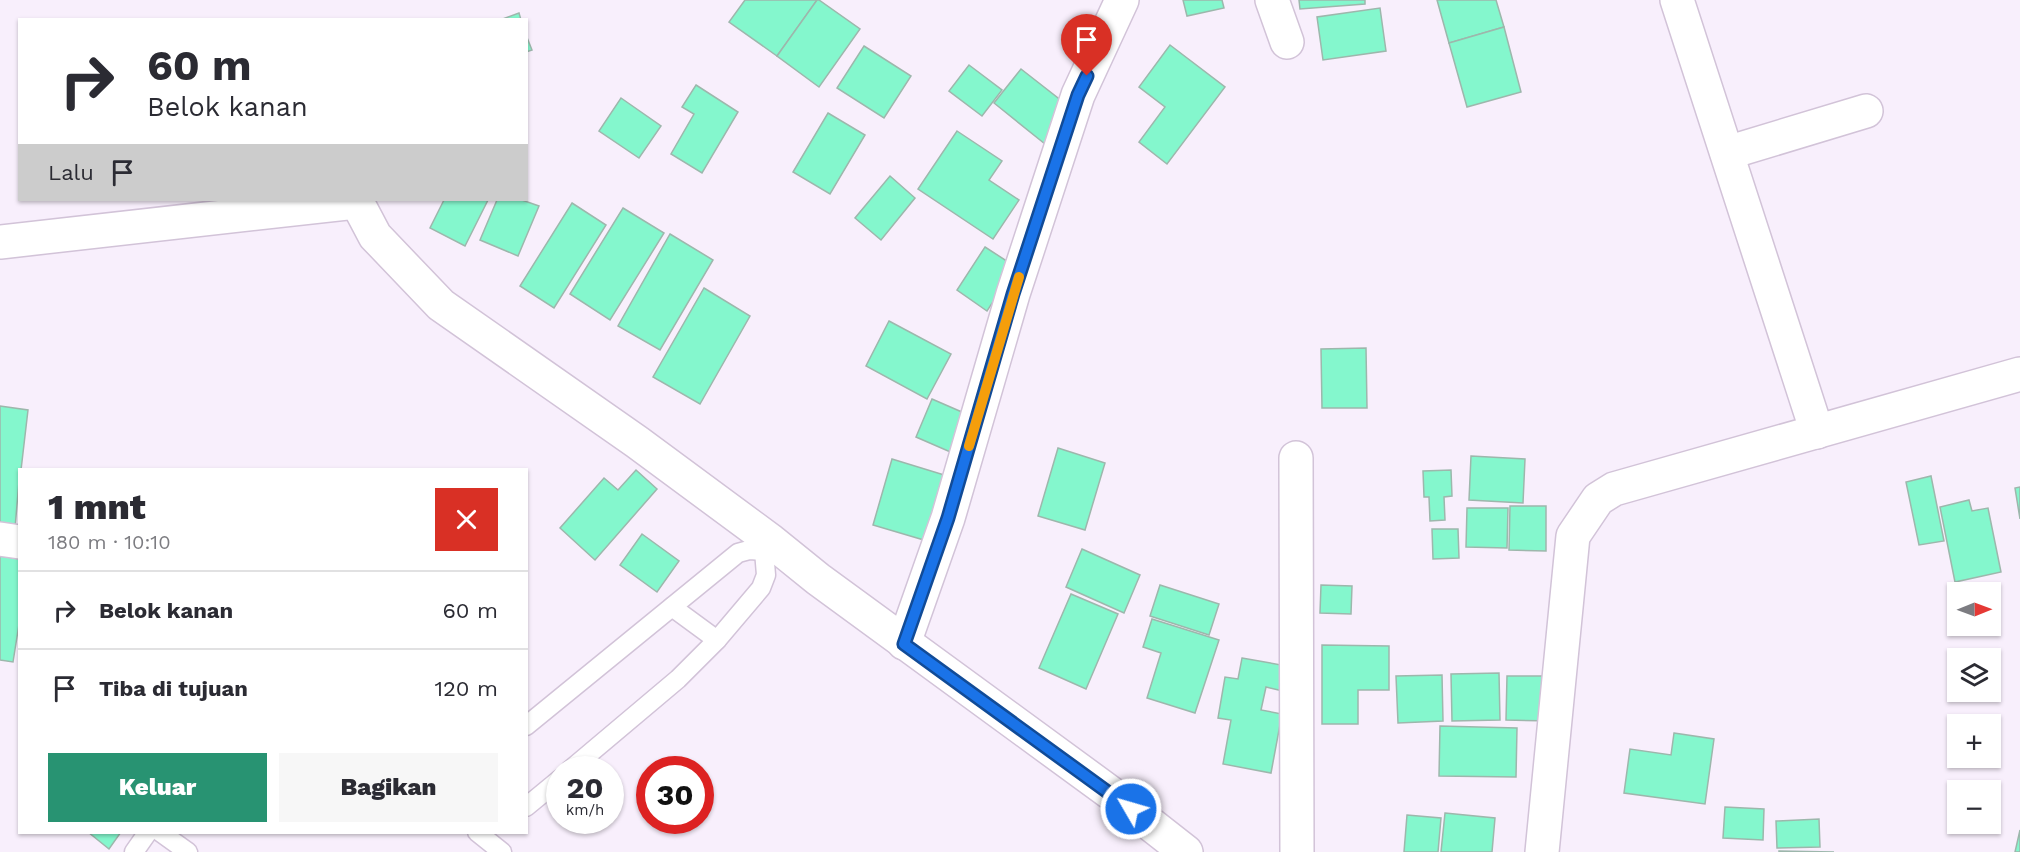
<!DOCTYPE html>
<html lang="id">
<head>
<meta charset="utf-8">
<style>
	:root { --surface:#fff; --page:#f7f7f7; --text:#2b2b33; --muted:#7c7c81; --line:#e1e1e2; --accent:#289372 }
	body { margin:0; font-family:"Work Sans",sans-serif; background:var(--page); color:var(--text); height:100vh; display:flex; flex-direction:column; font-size:22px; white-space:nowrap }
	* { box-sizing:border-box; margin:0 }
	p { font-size:20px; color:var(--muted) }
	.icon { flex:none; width:33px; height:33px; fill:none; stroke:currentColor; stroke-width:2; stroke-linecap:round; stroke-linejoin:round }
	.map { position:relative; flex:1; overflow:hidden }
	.panel { position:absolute; left:18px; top:468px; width:510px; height:366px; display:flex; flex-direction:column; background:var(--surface); border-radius:0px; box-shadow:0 2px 4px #0004 }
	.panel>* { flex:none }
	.banner { position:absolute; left:18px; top:18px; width:510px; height:183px; border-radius:0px; box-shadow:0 2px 4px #0004; background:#fff; color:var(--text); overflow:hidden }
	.needle { width:39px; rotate:89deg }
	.fabs { position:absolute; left:1947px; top:582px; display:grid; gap:12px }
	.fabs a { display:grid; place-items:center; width:54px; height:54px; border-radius:0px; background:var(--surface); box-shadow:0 2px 4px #0004; font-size:30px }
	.speed { position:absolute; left:546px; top:756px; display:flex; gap:12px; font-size:30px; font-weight:700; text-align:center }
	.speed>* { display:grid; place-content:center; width:78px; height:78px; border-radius:50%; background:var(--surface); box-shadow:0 2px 4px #0004; line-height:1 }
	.speed small { font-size:15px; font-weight:400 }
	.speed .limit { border:9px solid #d22; background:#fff; color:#111 }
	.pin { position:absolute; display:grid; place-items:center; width:51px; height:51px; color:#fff; margin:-62px -26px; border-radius:50% 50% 50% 0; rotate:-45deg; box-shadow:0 0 6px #0007 }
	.pin .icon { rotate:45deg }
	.me { position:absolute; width:66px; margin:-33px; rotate:308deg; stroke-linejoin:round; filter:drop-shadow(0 0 4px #0008) }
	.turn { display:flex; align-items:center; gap:21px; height:126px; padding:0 30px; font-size:27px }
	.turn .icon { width:78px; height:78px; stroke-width:2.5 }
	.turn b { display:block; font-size:42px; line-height:51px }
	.then { display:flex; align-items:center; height:57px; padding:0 30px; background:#0003; gap:12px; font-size:22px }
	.round { display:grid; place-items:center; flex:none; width:63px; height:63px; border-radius:0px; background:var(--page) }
	.headline { display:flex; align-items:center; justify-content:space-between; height:102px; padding:0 30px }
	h1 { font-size:36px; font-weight:800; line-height:45px }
	.cta { display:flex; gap:12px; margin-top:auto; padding:12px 30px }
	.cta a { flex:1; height:69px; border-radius:0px; background:var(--accent); color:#fff; font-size:24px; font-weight:800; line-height:69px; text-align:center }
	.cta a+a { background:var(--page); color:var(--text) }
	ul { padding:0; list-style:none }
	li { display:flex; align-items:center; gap:18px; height:78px; padding:0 30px; border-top:2px solid var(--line) }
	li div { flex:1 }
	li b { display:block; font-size:22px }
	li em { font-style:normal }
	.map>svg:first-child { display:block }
</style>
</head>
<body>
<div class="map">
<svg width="2020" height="852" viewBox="0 0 2020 852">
	<rect width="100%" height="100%" fill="#f8effc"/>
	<g fill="#84f7cd" stroke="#9db7ac" stroke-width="1.5">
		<polygon points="745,0 817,0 777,56 729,22"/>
		<polygon points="817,0 819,0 860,29 819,87 777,56"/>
		<polygon points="1183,0 1222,0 1224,8 1187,16"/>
		<polygon points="1299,0 1365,0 1365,4 1300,9"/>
		<polygon points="1437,0 1496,0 1504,27 1449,43"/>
		<polygon points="1380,8 1386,51 1323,60 1317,17"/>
		<polygon points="519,13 521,20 500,20"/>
		<polygon points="1504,27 1521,92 1467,107 1449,43"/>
		<polygon points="526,35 532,50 526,52"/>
		<polygon points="1170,45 1225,87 1167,164 1139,142 1165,107 1139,87"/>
		<polygon points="864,46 911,76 884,118 837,88"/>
		<polygon points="969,65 1002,90 982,116 949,91"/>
		<polygon points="1021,69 1072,109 1045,144 994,103"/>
		<polygon points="696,85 738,112 702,173 671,154 694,114 682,107"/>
		<polygon points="621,98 661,126 639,158 599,131"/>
		<polygon points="828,113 865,135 830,194 793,172"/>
		<polygon points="957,131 1002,161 989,180 1019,200 993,239 918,189"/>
		<polygon points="890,176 915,198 881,240 855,218"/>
		<polygon points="444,200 488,200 465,246 430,228"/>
		<polygon points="497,200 522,200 539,206 518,256 480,240"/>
		<polygon points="572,203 606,225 554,308 520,286"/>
		<polygon points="623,208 664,233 610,320 570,294"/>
		<polygon points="670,234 713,260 660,350 618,326"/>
		<polygon points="985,247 1016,267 987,311 957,290"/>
		<polygon points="704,288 750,316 700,404 653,377"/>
		<polygon points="889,321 951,354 927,399 866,366"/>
		<polygon points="1366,348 1367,408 1322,408 1321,349"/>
		<polygon points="932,399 971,416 955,454 916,437"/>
		<polygon points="0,406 28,410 21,470 20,470 15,528 0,526"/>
		<polygon points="1058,448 1105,463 1085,530 1038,516"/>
		<polygon points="1471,456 1525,459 1523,503 1469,500"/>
		<polygon points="892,459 954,478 934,543 873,525"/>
		<polygon points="636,470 657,489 595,560 560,528 604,478 618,490"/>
		<polygon points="1451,470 1452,496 1444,497 1445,520 1430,521 1429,497 1424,497 1423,471"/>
		<polygon points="1931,476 1944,541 1919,545 1906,482"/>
		<polygon points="2020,487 2020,519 2015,488"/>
		<polygon points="1969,500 1972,511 1988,508 2001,572 1955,582 1940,507"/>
		<polygon points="1510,506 1546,506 1546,551 1509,550"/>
		<polygon points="1467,508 1508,508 1507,548 1466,547"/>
		<polygon points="1432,529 1458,529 1459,558 1433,559"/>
		<polygon points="642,534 679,561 657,592 620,565"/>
		<polygon points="1082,549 1140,575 1124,613 1066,587"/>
		<polygon points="0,556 20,559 20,618 13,662 0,660"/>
		<polygon points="1160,585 1219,604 1209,635 1150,616"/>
		<polygon points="1321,585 1352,586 1351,614 1320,613"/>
		<polygon points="1071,594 1118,614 1086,689 1039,668"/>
		<polygon points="1152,619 1219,640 1195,713 1147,698 1161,653 1143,647"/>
		<polygon points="1322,645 1389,646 1389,690 1358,690 1358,724 1322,724"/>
		<polygon points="1242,658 1287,666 1283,691 1266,687 1261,710 1282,714 1271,773 1223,764 1231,720 1218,718 1225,677 1238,679"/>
		<polygon points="1499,673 1500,720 1452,721 1451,674"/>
		<polygon points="1442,675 1443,721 1398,723 1396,676"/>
		<polygon points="1507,676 1553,676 1553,721 1506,720"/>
		<polygon points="1440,726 1517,728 1516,777 1439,776"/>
		<polygon points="1674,733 1714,739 1705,804 1624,793 1630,749 1671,755"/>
		<polygon points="1725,807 1764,809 1763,840 1723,838"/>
		<polygon points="1445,813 1495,818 1492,852 1441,852"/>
		<polygon points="1407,815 1441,818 1438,852 1404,852"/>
		<polygon points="1819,819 1820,847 1777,848 1776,821"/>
		<polygon points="2020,830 2020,852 2015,852"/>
		<polygon points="88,832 121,832 109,849"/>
		<polygon points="1779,851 1834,852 1779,852"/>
	</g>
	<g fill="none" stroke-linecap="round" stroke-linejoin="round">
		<g stroke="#d2c3d8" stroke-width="21">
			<g id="lane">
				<polyline points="672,607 717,640"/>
				<polyline points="526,726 738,553 749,550 764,551"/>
				<polyline points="570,770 678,679 717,640 761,588 766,575 764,551 771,541"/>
				<polyline points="526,807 560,779"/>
				<polyline points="160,832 188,852"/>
				<polyline points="477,832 502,852"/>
				<polyline points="134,852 148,832"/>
			</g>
		</g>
		<g stroke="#d2c3d8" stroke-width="36">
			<g id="street">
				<polyline points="1272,0 1287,42"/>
				<polyline points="1677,0 1817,432"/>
				<polyline points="1727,153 1866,111"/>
				<polyline points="356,200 375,236 441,305 637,442 771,541 818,579 1112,794 1186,852"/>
				<polyline points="0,242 356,202"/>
				<polyline points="1296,458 1297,852"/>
				<polyline points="0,539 20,542"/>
				<polyline points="904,643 948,518 1013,294 1078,95 1122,0"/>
				<polyline points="1542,852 1573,536 1598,499 1614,489 2020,374"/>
			</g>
		</g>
		<use href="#lane" stroke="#fff" stroke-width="18"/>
		<use href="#street" stroke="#fff" stroke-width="33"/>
	</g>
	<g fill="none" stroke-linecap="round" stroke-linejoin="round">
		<g stroke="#114b97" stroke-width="15">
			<polyline id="route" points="1087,76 1078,95 1013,294 948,518 904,644 1131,809"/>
		</g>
		<use href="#route" stroke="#1a73e8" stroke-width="10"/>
		<polyline stroke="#f59e0b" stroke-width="10" points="969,446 1019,277"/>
	</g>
</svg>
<div class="fabs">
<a><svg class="needle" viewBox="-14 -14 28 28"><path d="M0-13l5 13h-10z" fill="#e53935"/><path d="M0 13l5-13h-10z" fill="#7c7c81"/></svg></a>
<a><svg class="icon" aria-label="layers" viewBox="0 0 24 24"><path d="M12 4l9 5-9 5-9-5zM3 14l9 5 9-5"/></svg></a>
<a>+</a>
<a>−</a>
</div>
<div class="speed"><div>20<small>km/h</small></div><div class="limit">30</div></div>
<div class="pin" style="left:1087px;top:76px;background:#d93025"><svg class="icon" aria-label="arrive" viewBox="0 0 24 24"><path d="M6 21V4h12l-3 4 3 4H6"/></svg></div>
<svg class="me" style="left:1131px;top:809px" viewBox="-20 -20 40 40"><circle r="17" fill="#1a73e8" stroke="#fff" stroke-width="3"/><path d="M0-11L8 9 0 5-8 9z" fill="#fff"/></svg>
<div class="banner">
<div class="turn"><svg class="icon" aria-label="right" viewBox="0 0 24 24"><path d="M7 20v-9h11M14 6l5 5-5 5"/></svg><div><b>60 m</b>Belok kanan</div></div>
<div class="then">Lalu<svg class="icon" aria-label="arrive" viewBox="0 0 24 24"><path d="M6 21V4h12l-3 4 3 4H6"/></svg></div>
</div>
<section class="panel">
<div class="headline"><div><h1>1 mnt</h1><p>180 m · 10:10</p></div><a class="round" style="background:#d93025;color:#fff"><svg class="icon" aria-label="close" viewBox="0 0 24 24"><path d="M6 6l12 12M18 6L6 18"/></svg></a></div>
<ul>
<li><svg class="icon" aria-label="right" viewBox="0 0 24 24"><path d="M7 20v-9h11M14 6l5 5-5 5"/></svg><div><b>Belok kanan</b></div><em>60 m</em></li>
<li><svg class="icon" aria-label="arrive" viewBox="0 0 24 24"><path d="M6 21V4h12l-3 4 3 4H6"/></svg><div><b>Tiba di tujuan</b></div><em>120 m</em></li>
</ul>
<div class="cta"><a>Keluar</a><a>Bagikan</a></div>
</section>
</div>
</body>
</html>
